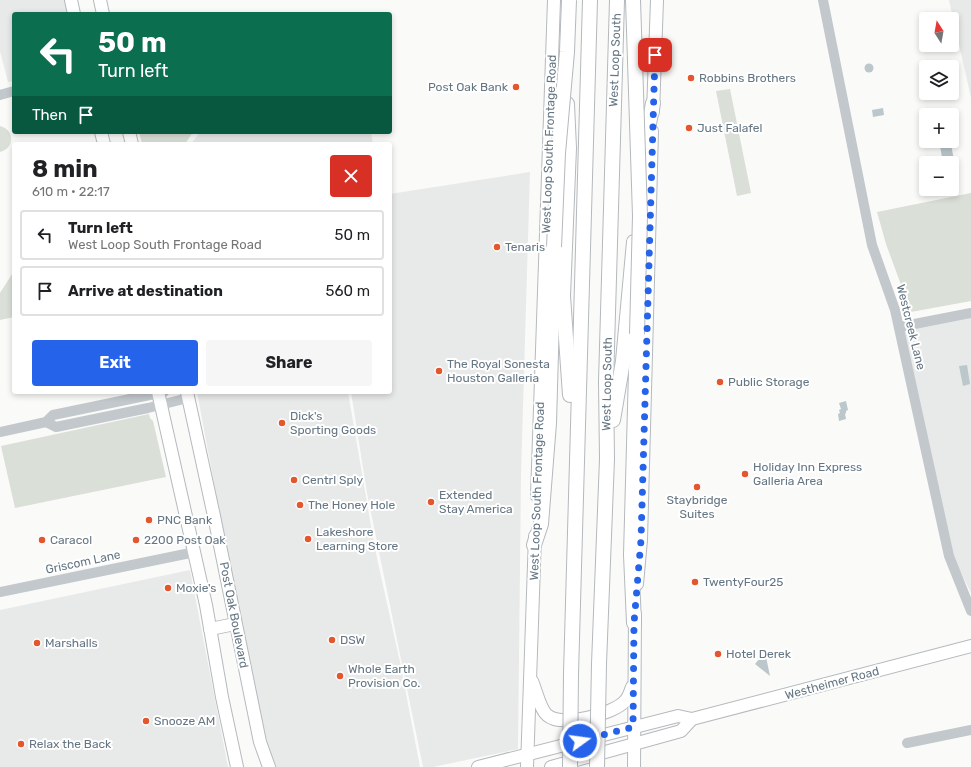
<!DOCTYPE html>
<html lang="en">
<head>
<meta charset="utf-8">
<style>
	:root { --surface:#fff; --page:#f6f6f6; --text:#202124; --muted:#757577; --line:#e0e0e0; --accent:#2563eb }
	body { margin:0; font-family:Rubik,sans-serif; background:var(--page); color:var(--text); height:100vh; display:flex; flex-direction:column; font-size:15px; white-space:nowrap }
	* { box-sizing:border-box; margin:0 }
	p { font-size:13px; color:var(--muted) }
	.icon { flex:none; width:22px; height:22px; fill:none; stroke:currentColor; stroke-width:2; stroke-linecap:round; stroke-linejoin:round }
	.map { position:relative; flex:1; overflow:hidden }
	.panel { position:absolute; left:12px; top:142px; width:380px; height:252px; display:flex; flex-direction:column; background:var(--surface); border-radius:4px; box-shadow:0 2px 6px #0003 }
	.panel>* { flex:none }
	.hud { position:absolute; left:12px; top:12px; width:380px; height:122px; border-radius:4px; box-shadow:0 2px 6px #0003; background:#0b6e4f; color:#fff; overflow:hidden }
	.needle { width:26px; rotate:349deg }
	.buttons { position:absolute; left:919px; top:12px; display:grid; gap:8px }
	.buttons a { display:grid; place-items:center; width:40px; height:40px; border-radius:4px; background:var(--surface); box-shadow:0 2px 6px #0003; font-size:20px }
	.pin { position:absolute; display:grid; place-items:center; width:34px; height:34px; color:#fff; margin:-17px; border-radius:8px; box-shadow:0 2px 6px #0006 }
	.me { position:absolute; width:44px; margin:-22px; rotate:76deg; stroke-linejoin:round; filter:drop-shadow(0 0 3px #0008) }
	.turn { display:flex; align-items:center; gap:14px; height:84px; padding:0 20px; font-size:18px }
	.turn .icon { width:52px; height:52px; stroke-width:2.5 }
	.turn b { display:block; font-size:28px; line-height:34px }
	.then { display:flex; align-items:center; height:38px; padding:0 20px; background:#0003; gap:8px; font-size:15px }
	.round { display:grid; place-items:center; flex:none; width:42px; height:42px; border-radius:4px; background:var(--page) }
	.headline { display:flex; align-items:center; justify-content:space-between; height:68px; padding:0 20px }
	h1 { font-size:24px; font-weight:700; line-height:30px }
	.primary-button { display:flex; gap:8px; margin-top:auto; padding:8px 20px }
	.primary-button a { flex:1; height:46px; border-radius:4px; background:var(--accent); color:#fff; font-size:16px; font-weight:700; line-height:46px; text-align:center }
	.primary-button a+a { background:var(--page); color:var(--text) }
	ul { padding:0; list-style:none }
	li { display:flex; align-items:center; gap:12px; height:50px; margin:0 8px 6px; padding:0 12px; border:2px solid var(--line); border-radius:4px }
	li div { flex:1 }
	li b { display:block; font-size:15px }
	li em { font-style:normal }
	.map>svg:first-child { display:block }
</style>
</head>
<body>
<div class="map">
<svg width="971" height="767" viewBox="0 0 971 767">
	<rect width="100%" height="100%" fill="#fafaf8"/>
	<g fill="#e8e9e9">
		<polygon points="0,0 66,0 69,14 14,14 14,81 8,82 0,51"/>
		<polygon points="949,0 971,0 971,98"/>
		<polygon points="200,132 371,132 373,144 191,144"/>
		<polygon points="530,172 521,474 518,749 433,767 423,767 367,493 351,392 390,392 390,194"/>
		<polygon points="971,315 971,593 950,550 904,328"/>
		<polygon points="197,392 348,392 375,549 400,662 420,767 276,767 264,740 254,698"/>
		<polygon points="190,570 228,767 0,767 0,610"/>
	</g>
	<g fill="#dadfd7">
		<polygon points="730,89 751,193 737,196 716,91"/>
		<path d="M0,126c15,4 15,22 0,26z"/>
		<polygon points="139,132 193,132 185,144 142,144"/>
		<polygon points="971,193 971,301 911,312 886,244 877,212"/>
		<polygon points="14,271 14,317 0,320 0,293"/>
		<polygon points="149,414 150,418 153,421 166,477 15,508 1,446"/>
	</g>
	<g fill="#bbc7cb">
		<circle cx="869" cy="68" r="4.5"/>
		<polygon points="883,108 884,115 873,117 872,110"/>
		<polygon points="951,144 956,171 952,172 952,163 943,163 940,146"/>
		<polygon points="967,365 970,384 963,386 959,366"/>
		<polygon points="846,401 848,410 846,411 846,413 845,414 846,419 839,421 838,414 840,413 839,410 841,409 839,403"/>
		<polygon points="765,652 770,676 755,664"/>
	</g>
	<g fill="none" stroke-linecap="round" stroke-linejoin="round">
		<g stroke="#b5babe" stroke-width="14">
			<g id="major">
				<polyline points="71,0 74,14"/>
				<polyline points="100,0 103,14"/>
				<polyline points="653,112 657,0"/>
				<polyline points="101,132 104,144"/>
				<polyline points="129,132 132,144"/>
				<polyline points="158,392 206,605 222,697 237,767"/>
				<polyline points="187,392 214,516 260,742 269,767"/>
				<polyline points="537,496 554,0"/>
				<polyline points="637,584 641,540 652,131"/>
				<polyline points="210,629 235,624"/>
				<path d="M532,681c4,9 8,28 15,34 14,13 67,-1 78,-14 4,-4 5,-9 7,-14"/>
				<polyline points="478,767 678,716 692,719 971,646"/>
				<polyline points="527,767 535,536"/>
				<polyline points="551,767 681,731 692,719"/>
				<polyline points="634,767 635,614"/>
			</g>
		</g>
		<g stroke="#b4b9bd" stroke-width="16">
			<g id="highway">
				<polyline points="633,0 635,61"/>
				<polyline points="567,104 569,148 563,296 570,395"/>
				<polyline points="641,165 653,103"/>
				<polyline points="613,420 623,361 634,242"/>
				<polyline points="534,545 541,524 549,423 554,247"/>
				<polyline points="634,623 631,555 637,334"/>
				<polyline points="599,664 607,459 606,382 617,0"/>
				<polyline points="571,674 590,0"/>
			</g>
		</g>
		<g stroke="#c3c8cc" stroke-width="10">
			<polyline points="823,0 872,245 895,310 949,556 971,611"/>
			<polyline points="0,95 14,91"/>
			<polyline points="899,327 971,313"/>
			<polyline points="46,422 56,427 148,408 188,398"/>
			<polyline points="0,432 46,422 53,415 164,392"/>
			<polyline points="0,592 195,552"/>
			<polyline points="907,743 971,730"/>
		</g>
		<use href="#major" stroke="#fff" stroke-width="12"/>
		<use href="#highway" stroke="#fff" stroke-width="14"/>
		<g stroke="#b4b9bd" stroke-width="16" stroke-linecap="butt">
			<g id="highway-bridge">
				<polyline points="635,61 640,216 637,334"/>
				<polyline points="554,247 558,153 567,52 569,0"/>
				<polyline points="570,767 571,674"/>
				<polyline points="597,767 599,664"/>
			</g>
		</g>
		<use href="#highway-bridge" stroke="#fff" stroke-width="14"/>
	</g>
	<g fill="none" stroke-linecap="round" stroke-linejoin="round">
		<polyline stroke="#2563eb" stroke-width="7" stroke-dasharray="0 12.6" points="580,741 633,727 634,623 641,540 655,55"/>
	</g>
	<g fill="#e4572e" stroke="#fff" stroke-width="1.5">
		<circle cx="691" cy="78" r="4"/>
		<circle cx="516" cy="87" r="4"/>
		<circle cx="689" cy="128" r="4"/>
		<circle cx="497" cy="247" r="4"/>
		<circle cx="439" cy="371" r="4"/>
		<circle cx="720" cy="382" r="4"/>
		<circle cx="282" cy="423" r="4"/>
		<circle cx="745" cy="474" r="4"/>
		<circle cx="294" cy="480" r="4"/>
		<circle cx="697" cy="487" r="4"/>
		<circle cx="431" cy="502" r="4"/>
		<circle cx="300" cy="505" r="4"/>
		<circle cx="149" cy="520" r="4"/>
		<circle cx="308" cy="539" r="4"/>
		<circle cx="42" cy="540" r="4"/>
		<circle cx="136" cy="540" r="4"/>
		<circle cx="695" cy="582" r="4"/>
		<circle cx="168" cy="588" r="4"/>
		<circle cx="332" cy="640" r="4"/>
		<circle cx="37" cy="643" r="4"/>
		<circle cx="718" cy="654" r="4"/>
		<circle cx="340" cy="676" r="4"/>
		<circle cx="146" cy="721" r="4"/>
		<circle cx="21" cy="744" r="4"/>
	</g>
	<g text-anchor="middle" stroke-width="4" stroke-linejoin="round" paint-order="stroke">
		<g font-size="12" fill="#657683" stroke="#fff">
			<text transform="translate(615 60) rotate(-88)" y="4">West Loop South</text>
			<text transform="translate(549 144) rotate(-88)" y="4">West Loop South Frontage Road</text>
			<text transform="translate(911 327) rotate(76)" y="4">Westcreek Lane</text>
			<text transform="translate(607 384) rotate(-89)" y="4">West Loop South</text>
			<text transform="translate(537 491) rotate(-88)" y="4">West Loop South Frontage Road</text>
			<text transform="translate(83 562) rotate(-12)" y="4">Griscom Lane</text>
			<text transform="translate(234 615) rotate(79)" y="4">Post Oak Boulevard</text>
			<text transform="translate(832 683) rotate(-15)" y="4">Westheimer Road</text>
		</g>
		<g font-size="12" fill="#657683" stroke="#fff" text-anchor="start">
			<text x="699" y="82">Robbins Brothers</text>
			<text x="508" y="91" text-anchor="end">Post Oak Bank</text>
			<text x="697" y="132">Just Falafel</text>
			<text x="505" y="251">Tenaris</text>
			<text x="447" y="368">The Royal Sonesta<tspan x="447" dy="14">Houston Galleria</tspan></text>
			<text x="728" y="386">Public Storage</text>
			<text x="290" y="420">Dick's<tspan x="290" dy="14">Sporting Goods</tspan></text>
			<text x="753" y="471">Holiday Inn Express<tspan x="753" dy="14">Galleria Area</tspan></text>
			<text x="302" y="484">Centrl Sply</text>
			<text x="439" y="499">Extended<tspan x="439" dy="14">Stay America</tspan></text>
			<text x="697" y="504" text-anchor="middle">Staybridge<tspan x="697" dy="14">Suites</tspan></text>
			<text x="308" y="509">The Honey Hole</text>
			<text x="157" y="524">PNC Bank</text>
			<text x="316" y="536">Lakeshore<tspan x="316" dy="14">Learning Store</tspan></text>
			<text x="50" y="544">Caracol</text>
			<text x="144" y="544">2200 Post Oak</text>
			<text x="703" y="586">TwentyFour25</text>
			<text x="176" y="592">Moxie's</text>
			<text x="340" y="644">DSW</text>
			<text x="45" y="647">Marshalls</text>
			<text x="726" y="658">Hotel Derek</text>
			<text x="348" y="673">Whole Earth<tspan x="348" dy="14">Provision Co.</tspan></text>
			<text x="154" y="725">Snooze AM</text>
			<text x="29" y="748">Relax the Back</text>
		</g>
	</g>
</svg>
<div class="buttons">
<a><svg class="needle" viewBox="-14 -14 28 28"><path d="M0-13l5 13h-10z" fill="#e53935"/><path d="M0 13l5-13h-10z" fill="#757577"/></svg></a>
<a><svg class="icon" aria-label="layers" viewBox="0 0 24 24"><path d="M12 4l9 5-9 5-9-5zM3 14l9 5 9-5"/></svg></a>
<a>+</a>
<a>−</a>
</div>
<div class="pin" style="left:655px;top:55px;background:#d93025"><svg class="icon" aria-label="arrive" viewBox="0 0 24 24"><path d="M6 21V4h12l-3 4 3 4H6"/></svg></div>
<svg class="me" style="left:580px;top:741px" viewBox="-20 -20 40 40"><circle r="17" fill="#2563eb" stroke="#fff" stroke-width="3"/><path d="M0-11L8 9 0 5-8 9z" fill="#fff"/></svg>
<div class="hud">
<div class="turn"><svg class="icon" aria-label="left" viewBox="0 0 24 24"><path d="M17 20v-9H6M10 6l-5 5 5 5"/></svg><div><b>50 m</b>Turn left</div></div>
<div class="then">Then<svg class="icon" aria-label="arrive" viewBox="0 0 24 24"><path d="M6 21V4h12l-3 4 3 4H6"/></svg></div>
</div>
<section class="panel">
<div class="headline"><div><h1>8 min</h1><p>610 m · 22:17</p></div><a class="round" style="background:#d93025;color:#fff"><svg class="icon" aria-label="close" viewBox="0 0 24 24"><path d="M6 6l12 12M18 6L6 18"/></svg></a></div>
<ul>
<li><svg class="icon" aria-label="left" viewBox="0 0 24 24"><path d="M17 20v-9H6M10 6l-5 5 5 5"/></svg><div><b>Turn left</b><p>West Loop South Frontage Road</p></div><em>50 m</em></li>
<li><svg class="icon" aria-label="arrive" viewBox="0 0 24 24"><path d="M6 21V4h12l-3 4 3 4H6"/></svg><div><b>Arrive at destination</b></div><em>560 m</em></li>
</ul>
<div class="primary-button"><a>Exit</a><a>Share</a></div>
</section>
</div>
</body>
</html>
